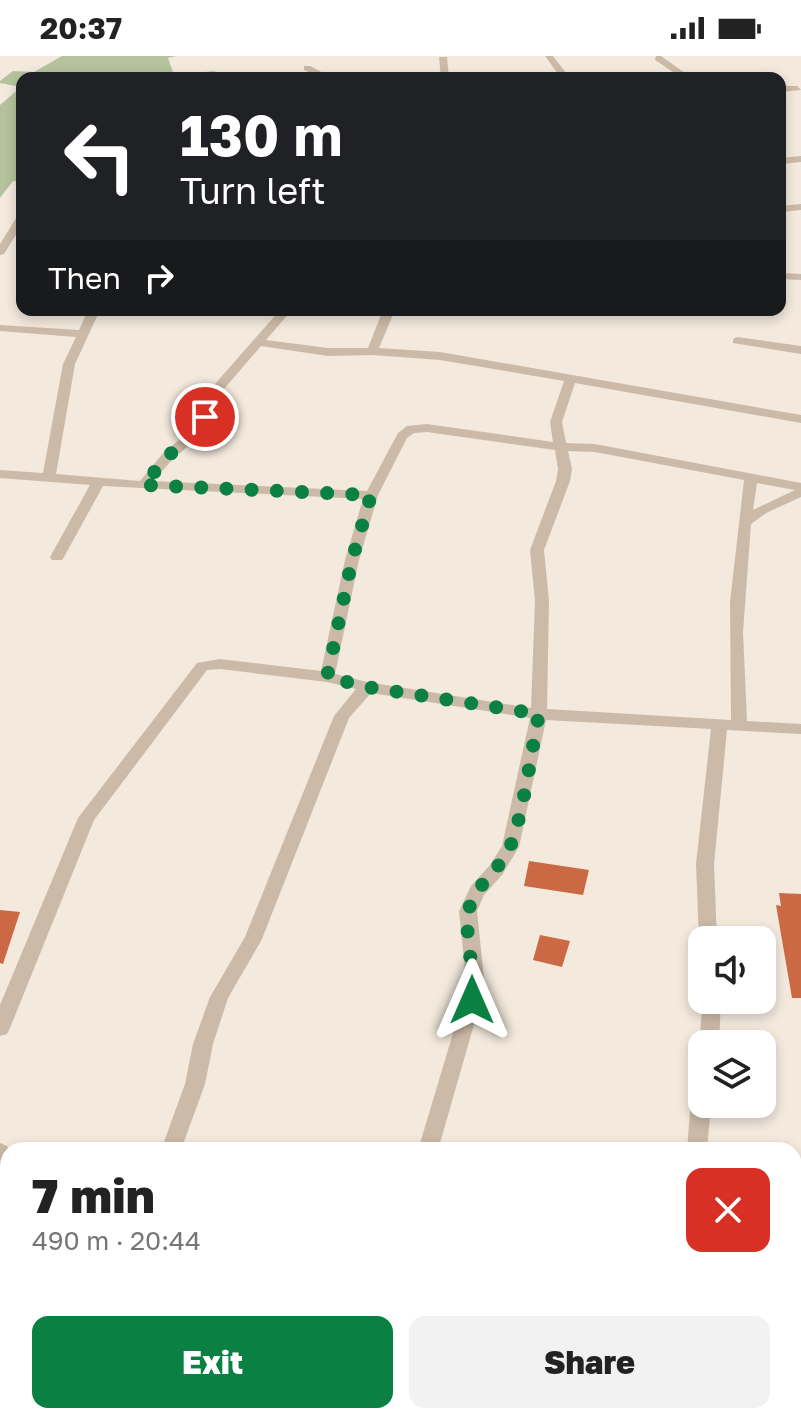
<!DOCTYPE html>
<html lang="en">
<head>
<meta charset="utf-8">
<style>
	:root { --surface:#fff; --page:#f2f2f2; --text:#222; --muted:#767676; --accent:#0b8043 }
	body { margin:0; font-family:"Golos Text",sans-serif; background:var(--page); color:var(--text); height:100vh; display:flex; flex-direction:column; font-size:30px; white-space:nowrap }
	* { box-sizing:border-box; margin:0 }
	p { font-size:26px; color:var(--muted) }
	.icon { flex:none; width:44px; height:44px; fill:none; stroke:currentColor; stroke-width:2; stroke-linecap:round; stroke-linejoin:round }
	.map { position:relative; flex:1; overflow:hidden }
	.panel { position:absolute; left:0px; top:1086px; width:802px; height:282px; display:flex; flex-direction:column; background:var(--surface); border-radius:24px 24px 0 0; box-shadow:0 4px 12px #0003 }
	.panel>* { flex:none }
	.banner { position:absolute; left:16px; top:16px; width:770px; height:244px; border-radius:16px; box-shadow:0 4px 12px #0003; background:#202124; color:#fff; overflow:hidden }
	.buttons { position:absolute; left:688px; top:870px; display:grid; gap:16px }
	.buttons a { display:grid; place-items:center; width:88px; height:88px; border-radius:16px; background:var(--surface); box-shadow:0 4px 12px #0003; font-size:40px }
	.pin { position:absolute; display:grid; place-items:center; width:68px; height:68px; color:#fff; margin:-34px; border:4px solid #fff; border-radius:50%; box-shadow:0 2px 8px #0007 }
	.me { position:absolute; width:88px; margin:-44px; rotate:0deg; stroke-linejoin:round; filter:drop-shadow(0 0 6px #0008) }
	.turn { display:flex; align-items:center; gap:28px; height:168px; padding:0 32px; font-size:36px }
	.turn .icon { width:104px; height:104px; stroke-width:2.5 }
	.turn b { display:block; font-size:56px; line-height:68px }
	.then { display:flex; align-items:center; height:76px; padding:0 32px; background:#0003; gap:16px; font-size:30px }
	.round { display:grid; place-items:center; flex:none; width:84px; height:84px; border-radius:16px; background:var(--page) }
	.head { display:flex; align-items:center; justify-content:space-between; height:136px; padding:0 32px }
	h1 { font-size:48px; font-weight:800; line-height:60px }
	.cta { display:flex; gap:16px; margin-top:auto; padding:16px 32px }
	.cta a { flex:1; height:92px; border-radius:16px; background:var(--accent); color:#fff; font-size:32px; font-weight:800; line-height:92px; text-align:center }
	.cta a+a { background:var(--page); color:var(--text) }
	.status { display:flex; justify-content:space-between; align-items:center; height:56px; padding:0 40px; background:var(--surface); direction:ltr }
	.status svg { height:22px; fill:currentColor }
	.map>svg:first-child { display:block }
</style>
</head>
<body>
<div class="status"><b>20:37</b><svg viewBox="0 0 49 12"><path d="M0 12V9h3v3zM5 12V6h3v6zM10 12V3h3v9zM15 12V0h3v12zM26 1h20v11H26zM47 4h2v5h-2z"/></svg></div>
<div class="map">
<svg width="801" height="1367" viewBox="0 0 801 1367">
	<rect width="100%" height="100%" fill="#f3e9dd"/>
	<polygon fill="#b5c39c" points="62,0 176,0 168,2 174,19 215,15 218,22 22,22 22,126 13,125 0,142 0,49 21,31 0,27 0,25 13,15 34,16"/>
	<g fill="#ca6943">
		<polygon points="529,805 589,814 583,839 524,830"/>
		<polygon points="779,837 801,838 801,942 792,942 776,849 781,850"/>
		<polygon points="0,854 20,856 3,908 0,907"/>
		<polygon points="540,879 570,885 562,911 533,904"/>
	</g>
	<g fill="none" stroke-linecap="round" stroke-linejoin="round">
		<g fill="#ccbaa8" fill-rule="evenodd">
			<polygon points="545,0 553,0 570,22 561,22"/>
			<polygon points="656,0 661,0 692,22 682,22 655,4"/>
			<polygon points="439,1 447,1 449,22 441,22"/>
			<polygon points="304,10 310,10 333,22 322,22 304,14"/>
			<polygon points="780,30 797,30 801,34 780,36"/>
			<polygon points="801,100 801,106 780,108 780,102"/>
			<polygon points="801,148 801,154 780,156 780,150"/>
			<polygon points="22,158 22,169 4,198 0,199 0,188 18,159"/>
			<polygon points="780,217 801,218 801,224 780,223"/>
			<path d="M88,254h12l-25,54 -19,110 84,7 24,-29 28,-22 6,-8 10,-30 72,-82h12l-26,30 62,8h40l15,-38h12l-16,38 61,4 361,63v8l-226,-40 -13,39 4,21 29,1 206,39v14l-35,16 -15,11 -8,108 4,89 54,3v10l-74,-4 -13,134 3,76h-15v5l-3,-5 -3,-76 15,-135 -165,-9 -27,127 -17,28 -18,20 -7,16 7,68 -3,21 -43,150h-20l45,-150 3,-21 -7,-68 12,-25 19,-21 12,-19 28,-128 -159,-25 -22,25 -87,221 -34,59 -15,46 -8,40 -24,66h-20l24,-66 8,-40 17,-47 35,-60 89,-221 22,-27 -29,-7 -107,-13 -13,1 -113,150 -84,208 -3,6 -7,2v-31l78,-187 119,-155 23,-4 101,12 24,-111 18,-61 -260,-13 -39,71 -2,3h-10l-2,-3 40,-72 -90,-7v-8l43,3 20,-109 13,-27 -76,-6v-6l79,5zM261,290l67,10 44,-1 68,5 124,21 -14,41 3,20 -126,-18 -20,2 -9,7 -31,58 -214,-10 21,-23 26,-22 10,-13 8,-27zM427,376l128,18 3,19 -2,12 -26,69 5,51 -4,107 -164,-26 -32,-8 24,-114 19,-65 29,-57 7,-5zM568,395l27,1 149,28 -14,122 1,118 -184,-11 2,-108 -5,-51 26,-69 2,-12zM757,427l38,7 -42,20z"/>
			<polygon points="737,281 801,290 801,298 733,287 733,283"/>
			<polygon points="703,944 721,944 719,988 702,988 702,993 699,988"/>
			<polygon points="702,1023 702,1048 711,1048 707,1094 687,1094 692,1031 695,1025"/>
			<polygon points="0,1087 7,1090 9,1094 8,1135 0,1131"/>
			<polygon points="8,1230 8,1251 0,1254 0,1233"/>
			<polygon points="794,1290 801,1291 801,1313 794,1312"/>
			<polygon points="95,1360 119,1360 120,1367 96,1367"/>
			<polygon points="683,1360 707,1360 708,1367 684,1367"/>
		</g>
	</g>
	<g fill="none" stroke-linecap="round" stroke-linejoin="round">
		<path stroke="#0b8043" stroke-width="14" stroke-dasharray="0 25.2" d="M205,361l-9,16 -27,22 -26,30 228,10 -19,65 -25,117 40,10 172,27c-8,38 -15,98 -29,133 -10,23 -34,37 -41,62 -6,23 7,63 3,91"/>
	</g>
</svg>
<div class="buttons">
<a><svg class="icon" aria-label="sound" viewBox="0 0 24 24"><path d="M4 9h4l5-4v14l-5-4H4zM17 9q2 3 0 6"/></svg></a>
<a><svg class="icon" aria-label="layers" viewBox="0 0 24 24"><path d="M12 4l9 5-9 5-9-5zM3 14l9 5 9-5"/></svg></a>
</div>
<div class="pin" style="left:205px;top:361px;background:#d93025"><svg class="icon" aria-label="arrive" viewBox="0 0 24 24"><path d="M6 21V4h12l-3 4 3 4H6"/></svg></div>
<svg class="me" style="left:472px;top:944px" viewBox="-20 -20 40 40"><path d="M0-17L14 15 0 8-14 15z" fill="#0b8043" stroke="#fff" stroke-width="4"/></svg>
<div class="banner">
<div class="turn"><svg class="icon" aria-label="left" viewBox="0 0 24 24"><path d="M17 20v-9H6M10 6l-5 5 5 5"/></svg><div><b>130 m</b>Turn left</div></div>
<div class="then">Then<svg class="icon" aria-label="right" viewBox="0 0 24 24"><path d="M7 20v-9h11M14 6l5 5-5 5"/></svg></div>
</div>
<section class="panel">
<div class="head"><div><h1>7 min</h1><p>490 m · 20:44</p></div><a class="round" style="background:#d93025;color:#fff"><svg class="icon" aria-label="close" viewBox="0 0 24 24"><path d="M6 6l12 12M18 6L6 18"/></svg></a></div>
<div class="cta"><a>Exit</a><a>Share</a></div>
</section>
</div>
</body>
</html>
